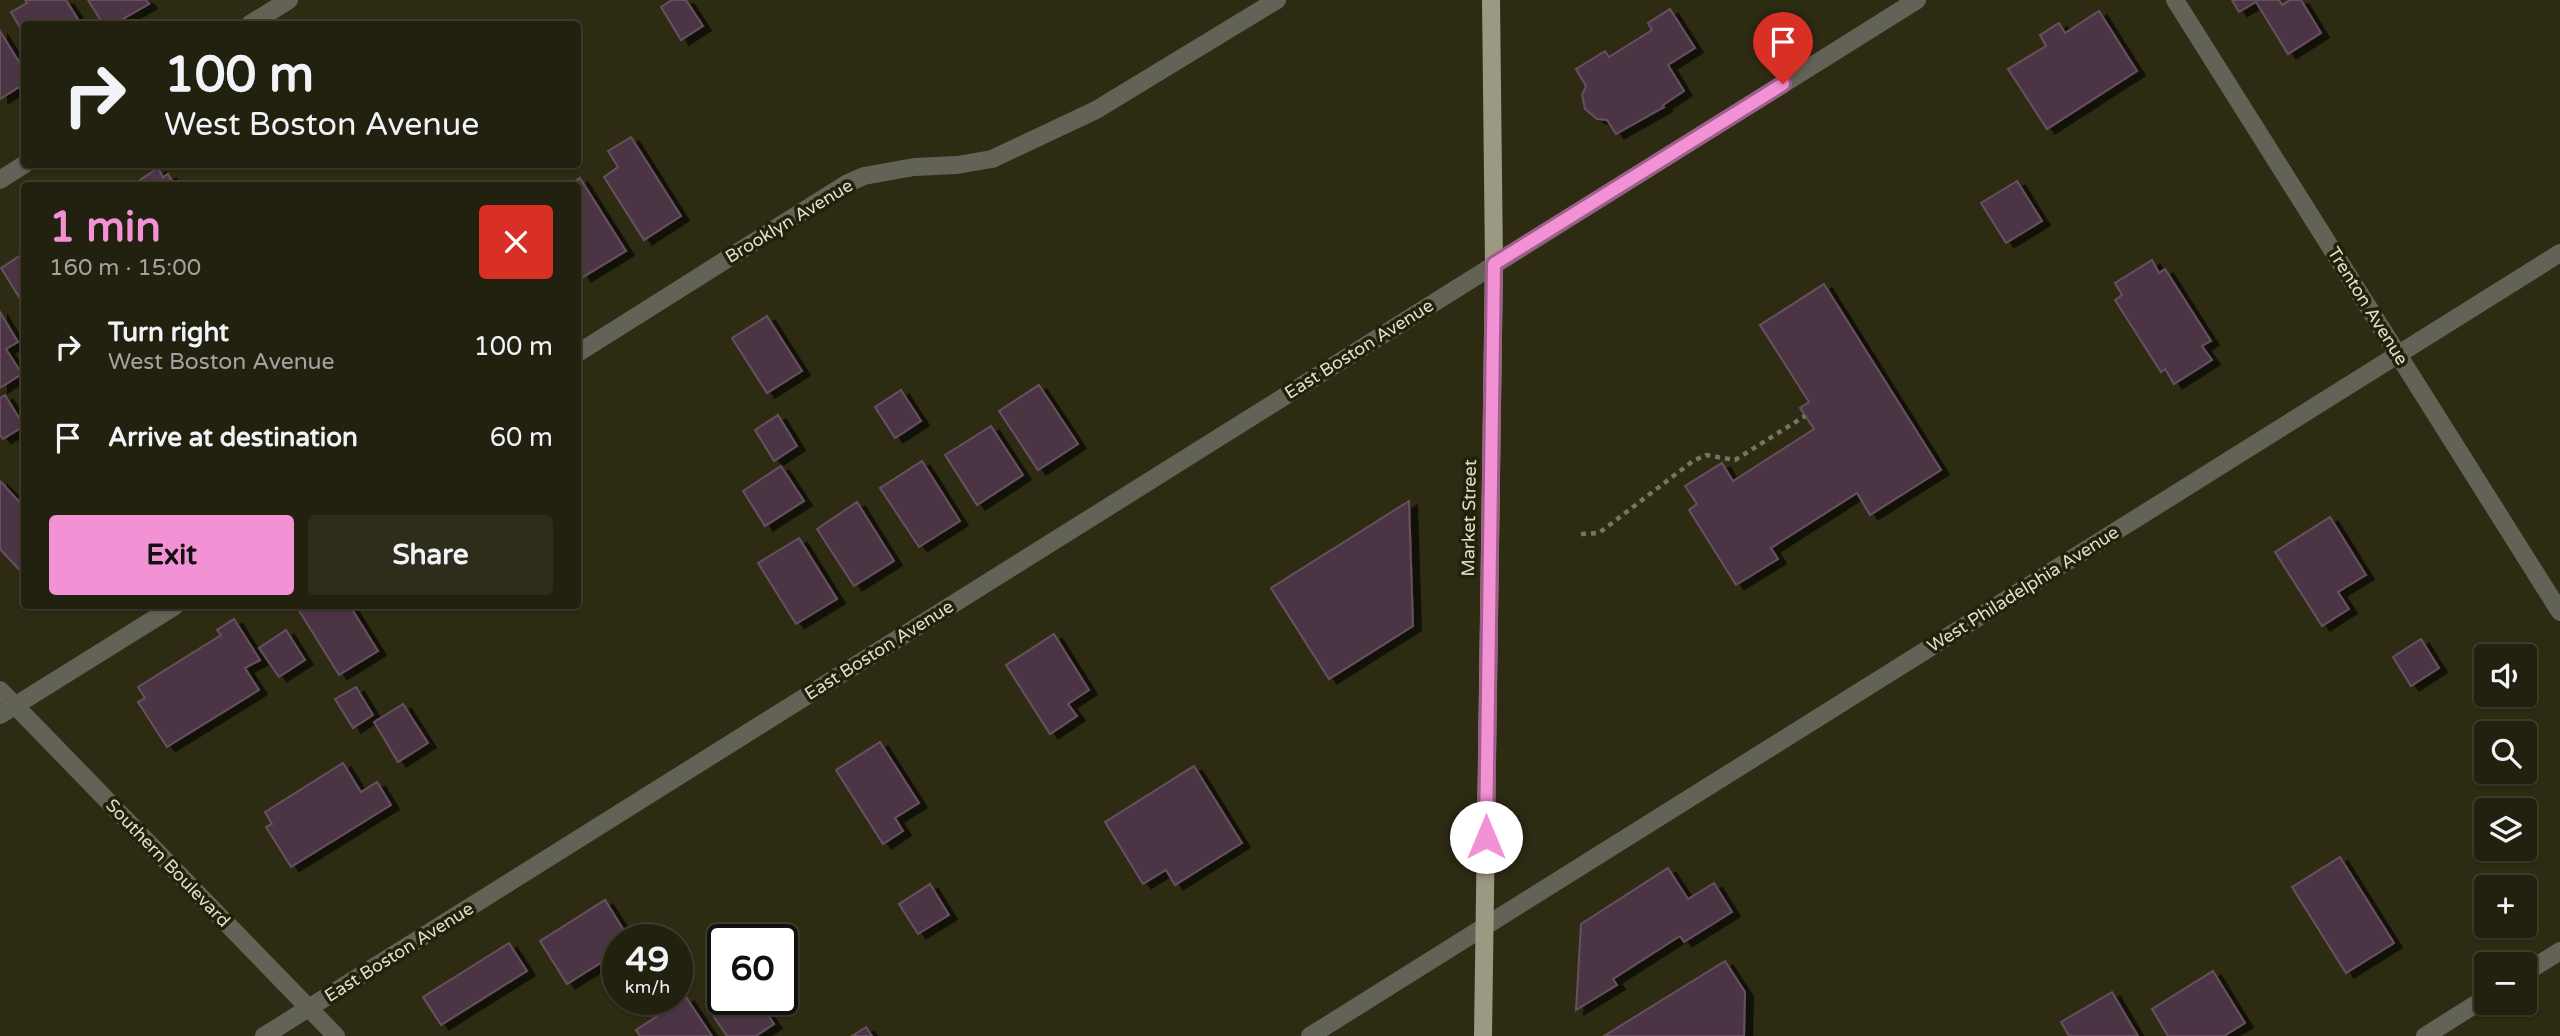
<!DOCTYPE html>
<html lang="en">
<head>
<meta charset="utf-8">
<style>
	:root { --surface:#22200e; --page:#2e2d1c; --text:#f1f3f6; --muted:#a2a39e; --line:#3f3e2e; --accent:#f391d5 }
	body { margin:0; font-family:"Varela Round",sans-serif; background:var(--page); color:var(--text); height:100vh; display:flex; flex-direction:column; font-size:26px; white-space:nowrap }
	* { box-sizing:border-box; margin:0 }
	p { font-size:23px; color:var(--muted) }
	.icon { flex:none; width:38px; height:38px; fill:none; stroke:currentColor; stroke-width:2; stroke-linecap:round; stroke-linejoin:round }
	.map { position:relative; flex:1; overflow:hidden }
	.panel { position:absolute; left:21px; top:182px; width:560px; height:427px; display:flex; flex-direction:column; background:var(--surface); border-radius:7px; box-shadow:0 2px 5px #0004,0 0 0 2px var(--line) }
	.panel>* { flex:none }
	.hud { position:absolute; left:21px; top:21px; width:560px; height:147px; border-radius:7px; box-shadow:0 2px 5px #0004,0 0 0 2px var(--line); background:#22200e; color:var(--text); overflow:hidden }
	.controls { position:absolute; left:2474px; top:644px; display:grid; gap:14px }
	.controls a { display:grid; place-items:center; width:63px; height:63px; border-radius:7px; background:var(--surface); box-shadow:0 2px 5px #0004,0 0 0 2px var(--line); font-size:35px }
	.speed { position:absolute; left:602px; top:924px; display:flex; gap:14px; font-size:35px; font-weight:700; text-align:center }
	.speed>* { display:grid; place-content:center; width:91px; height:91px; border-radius:50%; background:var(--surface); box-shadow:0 2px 5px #0004,0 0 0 2px var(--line); line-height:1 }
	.speed small { font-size:18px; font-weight:400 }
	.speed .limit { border:4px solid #111; border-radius:10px; background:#fff; color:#111 }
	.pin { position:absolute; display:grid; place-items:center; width:60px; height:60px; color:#fff; margin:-72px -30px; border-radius:50% 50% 50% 0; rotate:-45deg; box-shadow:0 0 7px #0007 }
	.pin .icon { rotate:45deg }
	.me { position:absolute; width:77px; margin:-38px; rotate:0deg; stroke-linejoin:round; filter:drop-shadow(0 0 5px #0008) }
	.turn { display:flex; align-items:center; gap:24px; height:147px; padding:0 28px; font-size:32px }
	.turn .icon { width:91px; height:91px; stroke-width:2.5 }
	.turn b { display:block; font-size:49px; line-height:60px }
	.round { display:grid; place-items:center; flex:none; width:74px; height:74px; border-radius:7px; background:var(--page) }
	.summary { display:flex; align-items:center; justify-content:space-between; height:119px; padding:0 28px }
	h1 { font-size:42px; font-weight:800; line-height:52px; color:var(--accent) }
	.primary-button { display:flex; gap:14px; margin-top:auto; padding:14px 28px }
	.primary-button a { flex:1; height:80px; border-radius:7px; background:var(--accent); color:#111; font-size:28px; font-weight:800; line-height:80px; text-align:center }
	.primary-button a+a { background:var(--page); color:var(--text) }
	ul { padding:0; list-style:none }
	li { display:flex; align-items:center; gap:21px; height:91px; padding:0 28px }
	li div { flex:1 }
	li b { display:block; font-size:26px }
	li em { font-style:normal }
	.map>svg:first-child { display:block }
</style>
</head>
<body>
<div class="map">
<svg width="2560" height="1036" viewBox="0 0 2560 1036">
	<defs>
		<filter id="shadow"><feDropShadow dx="8" dy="4.5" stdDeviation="0" flood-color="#0009"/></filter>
	</defs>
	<rect width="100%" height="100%" fill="#2e2b13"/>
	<g fill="#4c3644" stroke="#685060" stroke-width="2" filter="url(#shadow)">
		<polygon points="25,0 66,0 81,24 24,24 24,34 11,12 27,3"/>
		<polygon points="88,0 146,0 149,4 114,24 103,24"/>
		<polygon points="672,0 686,0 703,26 681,40 661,7"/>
		<polygon points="2232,0 2279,0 2282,5 2290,0 2301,0 2321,33 2288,54 2256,2 2239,12"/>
		<polygon points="1670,9 1695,48 1668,65 1684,91 1663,105 1664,107 1616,134 1607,120 1597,119 1585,109 1582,95 1586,86 1576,69 1605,51 1609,57 1652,30 1648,23"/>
		<polygon points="2099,11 2137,71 2047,129 2008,69 2046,46 2040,35 2059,23 2065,33"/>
		<polygon points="0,31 24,70 24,84 0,99"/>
		<polygon points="631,137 681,216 644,240 604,177 618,167 608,151"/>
		<polygon points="158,168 163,177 168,174 175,186 131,186"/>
		<polygon points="580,178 626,251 583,277 578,267 578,186 568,186"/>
		<polygon points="2017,181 2042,221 2006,243 1981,203"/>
		<polygon points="24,253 24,305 1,268"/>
		<polygon points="2152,260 2159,273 2165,269 2211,341 2202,346 2212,360 2174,384 2165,369 2161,372 2115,300 2122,295 2115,283"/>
		<polygon points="1824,284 1941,470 1870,515 1857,493 1771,548 1778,559 1736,585 1689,510 1697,504 1685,486 1722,463 1733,481 1814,429 1800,408 1809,402 1760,325"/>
		<polygon points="0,312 18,342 6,349 22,374 0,388"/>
		<polygon points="767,316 802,371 767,393 732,338"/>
		<polygon points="1039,385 1078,444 1038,470 999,411"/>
		<polygon points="901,390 921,421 895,438 875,407"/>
		<polygon points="5,395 24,426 3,439 0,435 0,398"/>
		<polygon points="778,415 797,446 774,461 755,430"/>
		<polygon points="991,426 1023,475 977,505 945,455"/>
		<polygon points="922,461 960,521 919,547 880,488"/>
		<polygon points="781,466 804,501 765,526 743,491"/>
		<polygon points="0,481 24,507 24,575 0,549"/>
		<polygon points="1409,501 1413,626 1329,679 1271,588"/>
		<polygon points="857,502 894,561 854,586 817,529"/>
		<polygon points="2330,517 2366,575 2338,592 2349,609 2322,626 2275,552"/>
		<polygon points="799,538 837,599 796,624 758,563"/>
		<polygon points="303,606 350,606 378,651 339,675 298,609"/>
		<polygon points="234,619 260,660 245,668 259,690 167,747 138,702 145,698 138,687 221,635 217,630"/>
		<polygon points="286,630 305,660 279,677 259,648"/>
		<polygon points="1054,634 1089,690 1068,704 1077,716 1050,734 1006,665"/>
		<polygon points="2421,639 2439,668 2411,686 2393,657"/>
		<polygon points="356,687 373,715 353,728 335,699"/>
		<polygon points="403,704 428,743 398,762 374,722"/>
		<polygon points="880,742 919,803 895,818 903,831 883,844 836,770"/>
		<polygon points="343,763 361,792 377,782 391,805 291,867 266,827 272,824 265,812"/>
		<polygon points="1194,766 1242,843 1175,885 1166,870 1143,884 1105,822"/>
		<polygon points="2340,857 2394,943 2346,973 2292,887"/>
		<polygon points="1668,868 1688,899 1714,883 1732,912 1684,942 1680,936 1613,979 1617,985 1576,1010 1581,924"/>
		<polygon points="930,884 949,915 918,934 899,904"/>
		<polygon points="605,900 630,940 618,940 618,952 567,984 540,941"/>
		<polygon points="509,943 527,971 441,1025 423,997"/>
		<polygon points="1725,961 1745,992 1744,1036 1604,1036"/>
		<polygon points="2213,971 2245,1023 2224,1036 2168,1036 2152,1009"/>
		<polygon points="2112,992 2138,1036 2069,1036 2061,1022"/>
		<polygon points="686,997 712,1036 640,1036 636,1030"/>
		<polygon points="741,999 757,999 774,1024 756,1036 727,1036 714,1017"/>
		<polygon points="866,1027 872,1036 852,1036"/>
	</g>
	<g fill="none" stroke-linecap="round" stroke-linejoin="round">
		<polyline stroke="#777460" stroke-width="4.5" stroke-dasharray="5 5" stroke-linecap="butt" points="1581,534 1599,533 1693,461 1706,455 1735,460 1805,416"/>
		<g stroke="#636257" stroke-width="18">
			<polyline points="2175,0 2560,612"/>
			<polyline points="250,24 289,0"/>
			<polyline points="0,180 25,164"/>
			<polyline points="578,353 846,184 864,176 914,167 957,165 992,159 1096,110 1277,0"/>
			<polyline points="0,690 336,1036"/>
			<polyline points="0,715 175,606"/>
			<polyline points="2525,973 2560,951"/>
			<polyline points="264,1036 1917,0"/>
			<polyline points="1310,1036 2560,253"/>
			<polyline points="2425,1036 2487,997"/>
		</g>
		<polyline stroke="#9c9982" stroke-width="18" points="1483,1036 1494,264 1491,0"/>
	</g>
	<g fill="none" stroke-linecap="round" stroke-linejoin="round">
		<g stroke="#9e5e8a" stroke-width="18">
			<polyline id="route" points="1486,837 1494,264 1783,84"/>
		</g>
		<use href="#route" stroke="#f391d5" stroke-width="12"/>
	</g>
	<g text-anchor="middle" stroke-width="7" stroke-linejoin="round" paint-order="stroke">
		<g font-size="18" fill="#dfddcf" stroke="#242109">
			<text transform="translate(789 221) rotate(-31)" y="6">Brooklyn Avenue</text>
			<text transform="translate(2368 306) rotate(58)" y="6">Trenton Avenue</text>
			<text transform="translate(1359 349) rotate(-32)" y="6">East Boston Avenue</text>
			<text transform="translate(1469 518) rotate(-89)" y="6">Market Street</text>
			<text transform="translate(2023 589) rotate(-32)" y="6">West Philadelphia Avenue</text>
			<text transform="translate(879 650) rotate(-32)" y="6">East Boston Avenue</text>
			<text transform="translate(168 863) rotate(46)" y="6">Southern Boulevard</text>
			<text transform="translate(399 952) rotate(-32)" y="6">East Boston Avenue</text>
		</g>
	</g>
</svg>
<div class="controls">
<a><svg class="icon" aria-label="sound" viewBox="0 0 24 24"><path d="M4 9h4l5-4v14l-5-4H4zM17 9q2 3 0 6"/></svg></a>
<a><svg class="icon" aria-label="search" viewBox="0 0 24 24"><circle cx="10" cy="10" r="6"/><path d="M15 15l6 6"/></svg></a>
<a><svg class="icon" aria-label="layers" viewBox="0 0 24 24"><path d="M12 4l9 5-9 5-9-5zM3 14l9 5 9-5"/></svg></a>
<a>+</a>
<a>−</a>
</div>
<div class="speed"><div>49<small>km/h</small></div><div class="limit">60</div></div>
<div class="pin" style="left:1783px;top:84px;background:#d93025"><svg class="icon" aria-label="arrive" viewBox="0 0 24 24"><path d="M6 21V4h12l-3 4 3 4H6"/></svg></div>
<svg class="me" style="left:1486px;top:837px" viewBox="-20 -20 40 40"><circle r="19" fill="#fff"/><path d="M0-13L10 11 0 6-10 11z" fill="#f391d5"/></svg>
<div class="hud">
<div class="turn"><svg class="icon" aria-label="right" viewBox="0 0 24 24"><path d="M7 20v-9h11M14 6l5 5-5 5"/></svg><div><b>100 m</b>West Boston Avenue</div></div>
</div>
<section class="panel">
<div class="summary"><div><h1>1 min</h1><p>160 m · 15:00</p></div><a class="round" style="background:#d93025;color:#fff"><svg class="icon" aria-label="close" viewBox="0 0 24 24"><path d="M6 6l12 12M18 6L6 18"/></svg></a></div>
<ul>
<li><svg class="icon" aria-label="right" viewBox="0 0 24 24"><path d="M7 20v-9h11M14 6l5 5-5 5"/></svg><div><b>Turn right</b><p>West Boston Avenue</p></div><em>100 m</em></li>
<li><svg class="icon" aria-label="arrive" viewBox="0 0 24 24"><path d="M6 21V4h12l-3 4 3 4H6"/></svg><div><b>Arrive at destination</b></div><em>60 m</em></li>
</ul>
<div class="primary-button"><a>Exit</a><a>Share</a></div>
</section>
</div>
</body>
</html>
